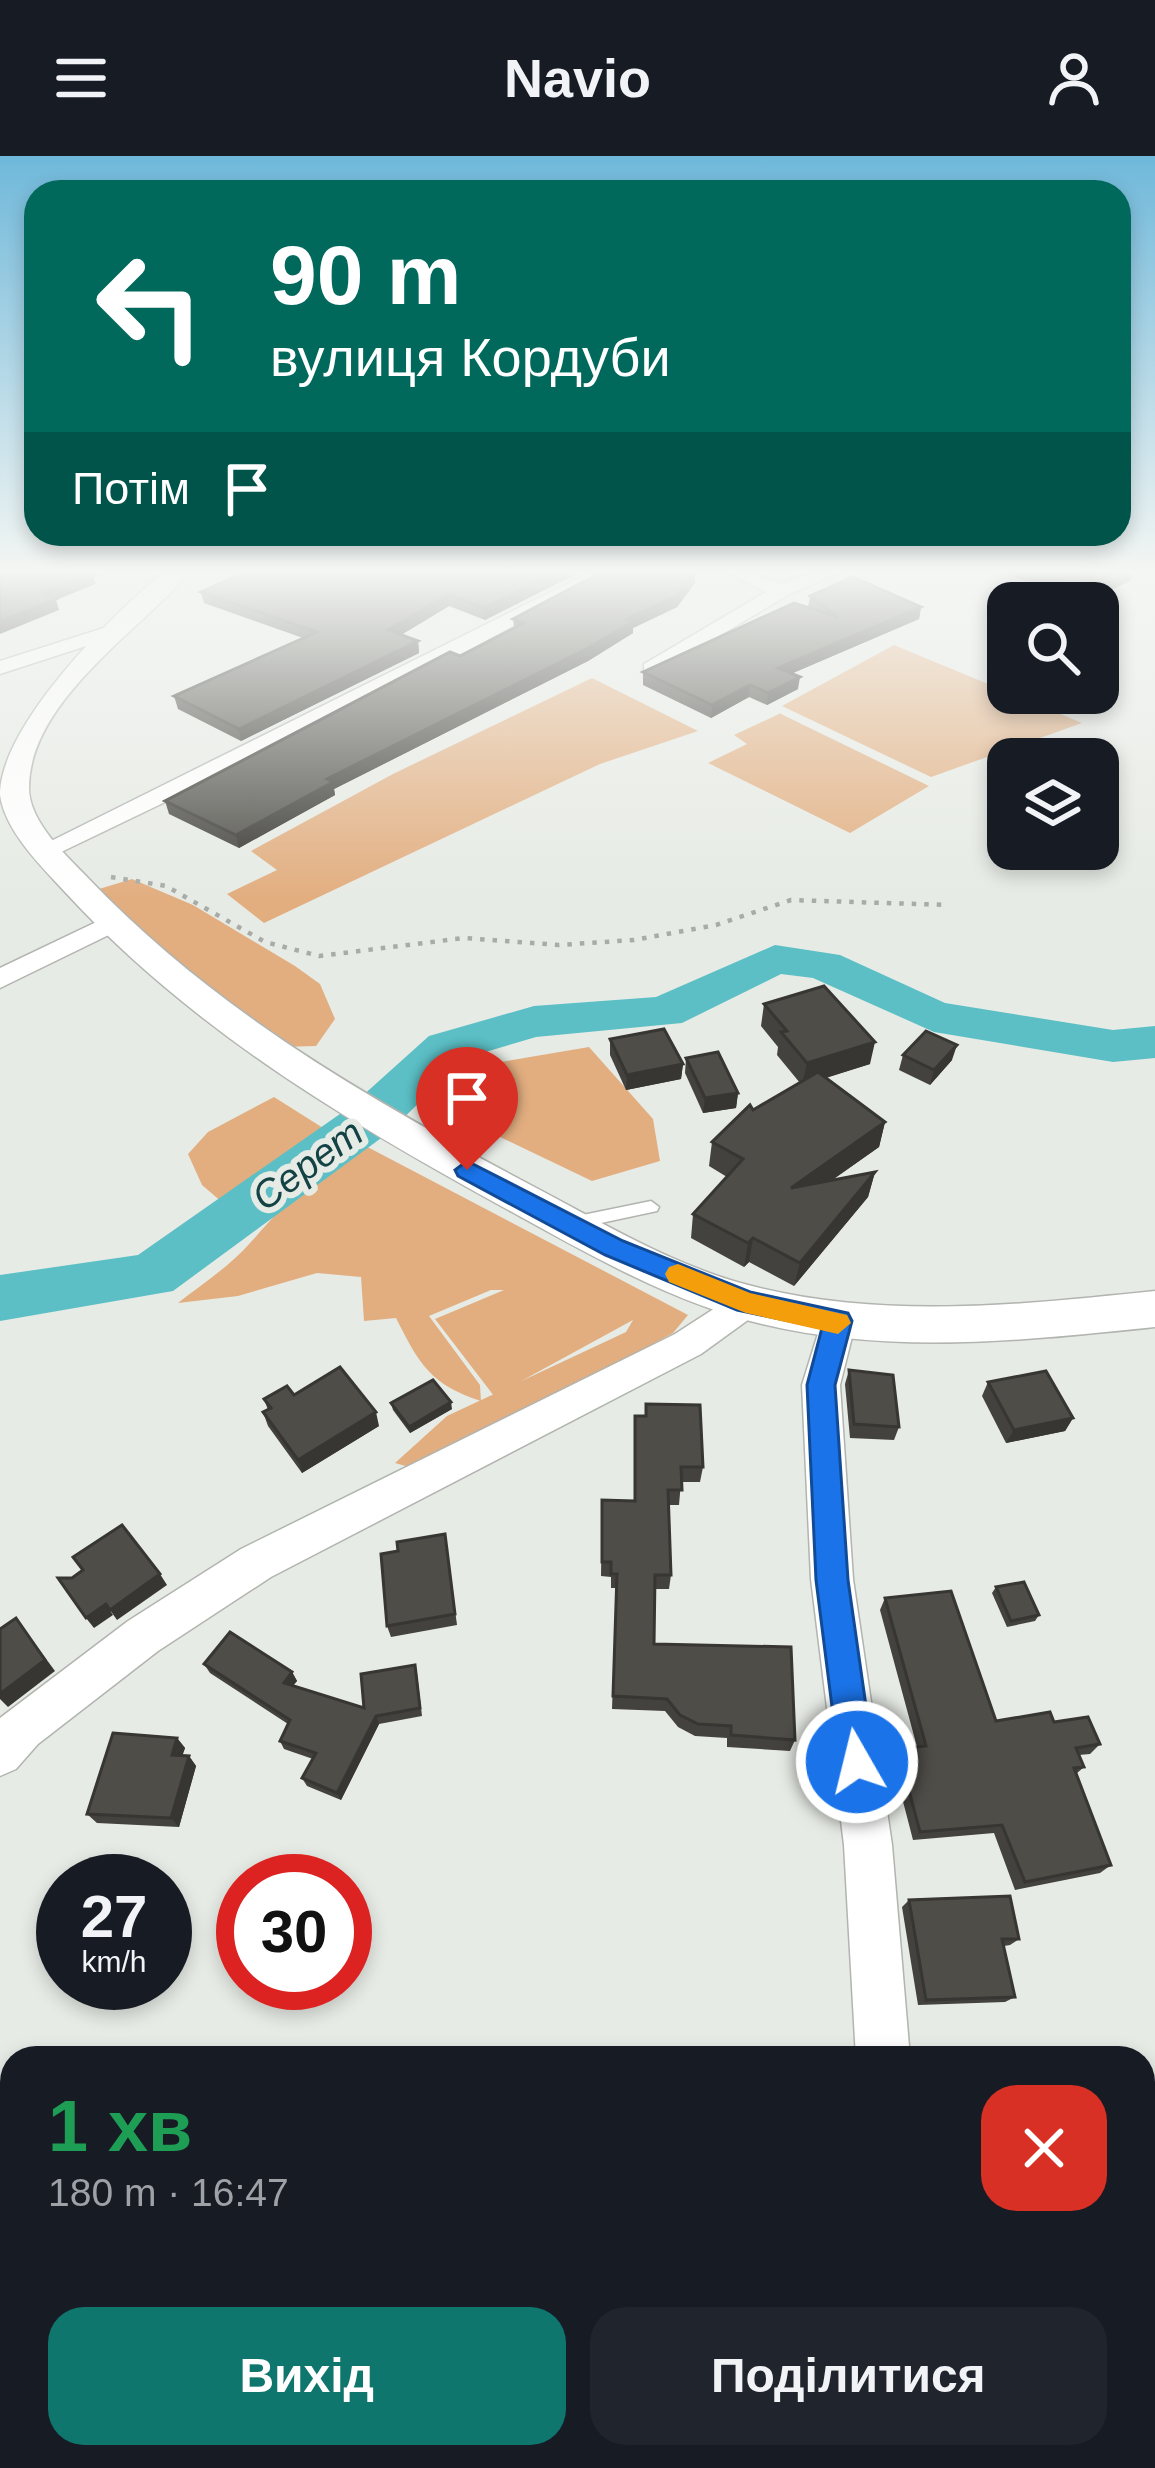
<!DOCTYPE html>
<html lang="uk">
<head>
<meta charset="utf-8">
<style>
	:root { --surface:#171b24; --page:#20242c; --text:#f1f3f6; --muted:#9ea1a6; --accent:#0f766e }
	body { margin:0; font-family:Helvetica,sans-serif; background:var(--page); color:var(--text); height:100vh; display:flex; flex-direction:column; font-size:45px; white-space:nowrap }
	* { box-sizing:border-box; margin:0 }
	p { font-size:39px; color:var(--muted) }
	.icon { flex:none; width:66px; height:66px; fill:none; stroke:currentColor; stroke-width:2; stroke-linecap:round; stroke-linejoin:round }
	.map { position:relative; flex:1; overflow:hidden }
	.details { position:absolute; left:0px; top:1890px; width:1155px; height:423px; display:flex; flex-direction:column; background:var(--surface); border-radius:36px 36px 0 0; box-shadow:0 6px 18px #0003 }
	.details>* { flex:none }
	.top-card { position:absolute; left:24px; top:24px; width:1107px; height:366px; border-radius:36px; box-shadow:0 6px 18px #0003; background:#00695c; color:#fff; overflow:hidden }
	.fabs { position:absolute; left:987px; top:426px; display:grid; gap:24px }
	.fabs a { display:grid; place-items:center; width:132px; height:132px; border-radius:24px; background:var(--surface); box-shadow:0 6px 18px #0003; font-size:60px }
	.speed { position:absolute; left:36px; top:1698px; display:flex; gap:24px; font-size:60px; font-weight:700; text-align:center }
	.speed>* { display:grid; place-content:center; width:156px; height:156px; border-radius:50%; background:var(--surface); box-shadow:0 6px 18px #0003; line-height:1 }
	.speed small { font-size:30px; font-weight:400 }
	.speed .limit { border:18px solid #d22; background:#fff; color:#111 }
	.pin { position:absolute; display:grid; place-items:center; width:102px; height:102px; color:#fff; margin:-123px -51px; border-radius:50% 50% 50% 0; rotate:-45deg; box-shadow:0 0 12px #0007 }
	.pin .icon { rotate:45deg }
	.me { position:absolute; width:132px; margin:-66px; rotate:352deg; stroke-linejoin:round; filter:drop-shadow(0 0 9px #0008) }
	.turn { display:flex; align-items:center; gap:42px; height:252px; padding:0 48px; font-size:54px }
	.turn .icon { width:156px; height:156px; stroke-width:2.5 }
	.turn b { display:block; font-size:84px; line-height:102px }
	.then { display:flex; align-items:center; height:114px; padding:0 48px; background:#0003; gap:24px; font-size:45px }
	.round { display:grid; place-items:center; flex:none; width:126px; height:126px; border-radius:36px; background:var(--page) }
	.overview { display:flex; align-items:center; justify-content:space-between; height:204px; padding:0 48px }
	h1 { font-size:72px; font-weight:600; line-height:90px; color:#1e9e55 }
	.button { display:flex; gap:24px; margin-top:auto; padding:24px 48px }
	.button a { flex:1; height:138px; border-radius:36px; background:var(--accent); color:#fff; font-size:48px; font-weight:600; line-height:138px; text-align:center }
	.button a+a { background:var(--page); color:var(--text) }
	header { display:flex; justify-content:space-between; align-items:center; height:156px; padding:0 48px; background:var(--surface); font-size:54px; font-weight:600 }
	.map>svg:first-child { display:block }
</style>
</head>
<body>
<header><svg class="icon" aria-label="menu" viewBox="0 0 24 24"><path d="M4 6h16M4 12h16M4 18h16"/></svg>Navio<svg class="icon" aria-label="person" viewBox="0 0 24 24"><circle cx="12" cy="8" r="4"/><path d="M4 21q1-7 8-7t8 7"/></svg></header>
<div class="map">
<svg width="1155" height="2312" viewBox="0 0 1155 2312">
	<rect width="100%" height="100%" fill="#e7ebe5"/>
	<g fill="#e2ae80">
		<polygon points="894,489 1082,567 931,621 782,550"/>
		<polygon points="592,522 698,575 600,608 264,767 227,738 277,714 251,695 393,618"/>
		<polygon points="781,557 781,558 929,630 850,677 708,607 747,588 734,579"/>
		<polygon points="132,723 193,749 295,810 320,828 335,863 316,890 281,891 90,752 99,733"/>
		<polygon points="589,891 653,963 660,1005 592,1025 475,969 501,906"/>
		<polygon points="274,941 331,977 291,1013 223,1047 202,1029 188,998 208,976"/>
		<path d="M358,986l330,173 -15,18 -253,137 -25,-7 52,-47 179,-84 7,-12 -139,76 -59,-77 69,-29h-13l-62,26 51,69 1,16c-50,-16 -62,-37 -85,-83l-32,3 -3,-44 -44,-4 -79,23 -60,7c24,-19 52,-37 72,-60 35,-38 63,-74 108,-101z"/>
	</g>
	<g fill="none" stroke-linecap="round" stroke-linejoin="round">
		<polygon fill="#5bbfc5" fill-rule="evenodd" points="775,789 840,799 945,847 1113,874 1155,870 1155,902 1113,906 934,876 813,822 781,818 682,867 536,881 465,902 388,977 173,1135 0,1165 0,1119 138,1099 350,951 429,880 534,850 656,841"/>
		<g stroke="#b1b4af" stroke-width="3">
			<polygon id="service" points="651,1045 659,1051 657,1055 573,1073 565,1067 573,1061"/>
		</g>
		<g stroke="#b1b4af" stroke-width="3">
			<g id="minor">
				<polygon points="587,418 611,418 350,557 55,699 37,699 33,694"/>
				<polygon points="730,418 757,418 781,428 808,418 836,418 788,439 658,516 644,516 644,508 766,436"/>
				<polygon points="113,469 120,471 120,479 0,518 0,505"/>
				<polygon points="113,758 126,766 123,772 0,832 0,812"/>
				<polygon points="746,1132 759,1136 764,1146 759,1156 701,1198 271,1421 158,1495 38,1588 16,1613 0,1620 0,1562 128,1465 241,1393 675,1178"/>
				<polygon points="838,1151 851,1155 856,1165 840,1229 853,1423 892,1689 910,1902 856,1902 844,1689 811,1423 802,1229 825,1155"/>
				<polygon points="884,2301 946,2301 947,2312 885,2312"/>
			</g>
		</g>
		<g stroke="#b1b4af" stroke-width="3">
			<path id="tertiary" d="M162,418h26c-50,58 -159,128 -159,214 0,34 37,67 59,90 130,136 289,226 454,313 66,35 133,75 206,94 133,35 272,20 407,6v36c-135,14 -272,29 -405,-6 -85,-23 -162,-67 -238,-109 -163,-89 -320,-182 -447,-320 -24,-26 -60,-61 -65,-97 0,-69 112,-181 162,-221z"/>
		</g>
		<polyline stroke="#a8aba7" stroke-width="4.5" stroke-dasharray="4.5 8" stroke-linecap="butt" points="111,721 166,730 265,786 319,800 464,782 559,789 634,784 716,769 791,744 949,749"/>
		<use href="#service" fill="#fff" fill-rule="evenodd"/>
		<use href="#minor" fill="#fff" fill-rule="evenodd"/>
		<use href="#tertiary" fill="#fff" fill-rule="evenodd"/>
	</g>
	<g fill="#43423e">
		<polygon points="241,418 576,418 485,464 449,450 401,479 418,485 419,497 241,585 178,553 174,540 303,482 204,447 201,436"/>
		<polygon points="1007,418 1132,418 1130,425 1083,447"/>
		<polygon points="695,427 677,451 633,472 633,477 588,505 334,633 335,639 239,692 169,658 165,645 514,472 513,463"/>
		<polygon points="810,440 921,451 919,463 792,517 798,533 767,549 749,541 711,562 643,529 643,516 808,452"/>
		<polygon points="764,848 870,908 826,922 885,966 879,991 831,1025 875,1016 868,1041 794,1130 749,1106 744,1111 691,1082 693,1058 727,1021 709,1010 712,986 753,954 800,927 777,899 778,891 761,870"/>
		<polygon points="610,883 683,908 681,923 626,934 610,899"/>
		<polygon points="903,899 952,904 930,929 899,914"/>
		<polygon points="686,902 738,937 736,952 703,957 685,917"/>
		<polygon points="849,1214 899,1271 894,1284 850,1282 845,1228"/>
		<polygon points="988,1226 1073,1262 1065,1275 1006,1287 982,1240"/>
		<polygon points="294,1239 379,1270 302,1317 268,1270 263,1256 268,1254 264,1243"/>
		<polygon points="391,1247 452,1253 410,1277 393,1254"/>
		<polygon points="635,1260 703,1311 700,1326 681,1326 679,1349 669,1349 671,1419 669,1433 655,1433 654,1488 795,1584 790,1595 727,1591 727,1582 695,1580 678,1571 665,1555 612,1553 616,1432 611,1432 611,1421 601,1420 602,1344 634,1345"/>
		<polygon points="445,1378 457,1469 391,1481 387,1470 398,1395"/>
		<polygon points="996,1431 1039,1459 1035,1465 1007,1471 992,1437"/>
		<polygon points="885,1442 996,1565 1054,1566 1100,1588 1090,1598 1079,1599 1084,1611 1076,1618 1111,1709 1100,1717 1015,1734 994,1677 913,1684 892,1603 898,1593 917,1591 880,1454"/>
		<polygon points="204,1508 292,1516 297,1525 293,1529 364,1552 417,1517 422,1560 379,1568 341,1644 307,1630 302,1622 313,1603 284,1593 280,1585 288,1568 210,1517"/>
		<polygon points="177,1582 185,1592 182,1600 189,1600 196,1610 179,1671 97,1667 87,1658"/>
		<polygon points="909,1744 1019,1783 1010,1789 1004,1790 1015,1841 1005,1846 918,1849 902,1751"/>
	</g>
	<g fill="#373632">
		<polygon points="86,418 100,418 94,422 96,428 56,444 59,454 0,478 0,466 43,437"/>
		<polygon points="552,418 576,418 485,464 484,452"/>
		<polygon points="693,418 695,418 695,427 677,451 633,472 633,477 588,505 334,633 335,639 239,692 236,679 327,623 627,463"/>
		<polygon points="1125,418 1132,418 1130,425 1082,447 1085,437"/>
		<polygon points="448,439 449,450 389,486 388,474"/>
		<polygon points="921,451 919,463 777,524 778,512"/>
		<polygon points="418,485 419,497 241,585 239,573"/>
		<polygon points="800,521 798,533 767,549 768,537"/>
		<polygon points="750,529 749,541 711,562 712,549"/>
		<polygon points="875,886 870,908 802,929 807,907"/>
		<polygon points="957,889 952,904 930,929 934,914"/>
		<polygon points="683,908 681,923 626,934 627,919"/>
		<polygon points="738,937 736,952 703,957 705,942"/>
		<polygon points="885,966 879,991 786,1056 791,1032"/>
		<polygon points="875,1016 868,1041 794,1130 800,1107"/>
		<polygon points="753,1082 749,1106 744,1111 748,1087"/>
		<polygon points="451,1246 452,1253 410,1277 409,1271"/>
		<polygon points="376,1256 379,1270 302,1317 298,1304"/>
		<polygon points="1073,1262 1065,1275 1006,1287 1014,1274"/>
		<polygon points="160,1418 167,1429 117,1464 110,1454"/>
		<polygon points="106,1448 113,1459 94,1472 86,1462"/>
		<polygon points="16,1462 55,1515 8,1551 0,1543 0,1538"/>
		<polygon points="292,1516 297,1525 289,1535 284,1527"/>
		<polygon points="376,1560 379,1568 341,1644 337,1637"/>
		<polygon points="177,1582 185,1592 179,1609 172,1599"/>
		<polygon points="189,1600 196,1610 179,1671 171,1662"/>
		<polygon points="0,2104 12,2104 0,2142"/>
		<polygon points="326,2301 332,2301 330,2312 324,2312"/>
	</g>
	<g fill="#4e4d48" stroke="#373632" stroke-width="3">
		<polygon points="9,418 90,418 43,437 56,443 0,466 0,422"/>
		<polygon points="241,418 552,418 484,452 448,439 388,474 418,485 239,573 174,540 317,476 201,436"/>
		<polygon points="598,418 693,418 678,439 627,463 634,465 588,492 327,623 333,626 236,679 165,645 450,496 460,500 524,467 513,463"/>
		<polygon points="1038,418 1125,418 1085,437"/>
		<polygon points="853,421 921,451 778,512 800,521 768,537 750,529 712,549 643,516 794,447 838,461 810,440"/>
		<polygon points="824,830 875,886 807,907 781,876 787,875 764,848"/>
		<polygon points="664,873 683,908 627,919 610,883"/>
		<polygon points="926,875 957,889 934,914 903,899"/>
		<polygon points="718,896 738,937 705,942 686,902"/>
		<polygon points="818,916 885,966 791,1032 875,1016 800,1107 753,1082 748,1087 693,1058 743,1003 712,986 750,949 753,954"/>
		<polygon points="340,1211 376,1256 298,1304 263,1256 271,1252 264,1243 287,1230 294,1239"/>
		<polygon points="849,1214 893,1219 899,1271 854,1268"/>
		<polygon points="1046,1215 1073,1262 1014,1274 988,1226"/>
		<polygon points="433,1224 451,1246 409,1271 391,1247"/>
		<polygon points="646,1248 700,1249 703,1311 681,1311 682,1334 668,1334 671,1419 655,1419 654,1488 791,1491 795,1584 731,1579 731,1570 698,1568 680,1559 667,1543 613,1540 617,1418 611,1418 611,1406 602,1406 602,1344 635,1345 635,1260 646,1260"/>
		<polygon points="122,1369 160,1418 110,1454 106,1448 86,1462 58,1422 72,1422 83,1414 73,1401"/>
		<polygon points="445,1378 455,1458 387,1470 381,1398 398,1395 397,1386"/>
		<polygon points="1024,1426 1039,1459 1011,1465 996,1431"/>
		<polygon points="951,1435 996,1565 1050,1556 1054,1566 1088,1561 1100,1588 1076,1592 1084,1611 1074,1612 1111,1709 1025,1726 1002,1669 920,1676 898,1593 926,1590 885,1442"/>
		<polygon points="16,1462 45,1504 0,1538 0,1473"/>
		<polygon points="230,1476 292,1516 284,1527 364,1552 361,1518 415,1509 420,1552 376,1560 337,1637 302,1622 316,1597 280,1585 290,1564 204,1508"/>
		<polygon points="113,1577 177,1582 172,1599 189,1600 171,1662 87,1658"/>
		<polygon points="1010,1740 1019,1783 1002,1783 1015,1841 926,1844 909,1744"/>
		<polygon points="0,2038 12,2040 12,2106 0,2104"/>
		<polygon points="232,2301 326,2301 324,2312 230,2312"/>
		<polygon points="572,2301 667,2301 667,2312 571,2312"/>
	</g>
	<linearGradient id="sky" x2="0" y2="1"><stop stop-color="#6fb8da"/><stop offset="0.56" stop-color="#f4f6f3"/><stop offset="1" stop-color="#f4f6f3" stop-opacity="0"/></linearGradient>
	<rect width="1155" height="742" fill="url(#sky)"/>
	<polygon fill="#1a73e8" stroke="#114b97" stroke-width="3" points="467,1005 623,1085 750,1136 848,1157 852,1165 835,1229 848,1424 874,1606 869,1619 857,1624 844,1619 839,1606 816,1424 807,1229 822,1172 737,1154 605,1099 458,1020 455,1014"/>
	<polygon fill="#f59e0b" points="678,1108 750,1137 847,1159 851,1167 838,1178 746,1157 669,1126 665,1118 669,1111"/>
	<g text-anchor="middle" stroke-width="12" stroke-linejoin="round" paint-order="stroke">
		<g font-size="39" font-style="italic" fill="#144346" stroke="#e7ebe5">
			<text transform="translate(307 1008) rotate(-36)" y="14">Серет</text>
		</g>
	</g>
</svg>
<div class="fabs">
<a><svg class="icon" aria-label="search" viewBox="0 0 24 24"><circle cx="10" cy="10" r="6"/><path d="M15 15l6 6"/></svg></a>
<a><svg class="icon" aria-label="layers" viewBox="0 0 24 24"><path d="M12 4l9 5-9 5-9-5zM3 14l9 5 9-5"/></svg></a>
</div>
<div class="speed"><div>27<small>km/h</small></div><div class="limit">30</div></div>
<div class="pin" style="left:467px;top:1014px;background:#d93025"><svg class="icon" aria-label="arrive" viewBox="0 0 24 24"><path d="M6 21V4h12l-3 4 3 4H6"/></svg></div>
<svg class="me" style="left:857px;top:1606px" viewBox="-20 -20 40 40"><circle r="17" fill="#1a73e8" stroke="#fff" stroke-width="3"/><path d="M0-11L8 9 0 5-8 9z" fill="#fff"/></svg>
<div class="top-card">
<div class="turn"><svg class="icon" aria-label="left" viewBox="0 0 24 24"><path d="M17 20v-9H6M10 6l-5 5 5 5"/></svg><div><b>90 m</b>вулиця Кордуби</div></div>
<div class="then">Потім<svg class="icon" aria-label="arrive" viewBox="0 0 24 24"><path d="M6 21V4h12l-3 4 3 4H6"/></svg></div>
</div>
<section class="details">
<div class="overview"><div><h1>1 хв</h1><p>180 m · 16:47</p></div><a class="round" style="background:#d93025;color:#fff"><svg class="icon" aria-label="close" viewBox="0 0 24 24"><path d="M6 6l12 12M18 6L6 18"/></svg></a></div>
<div class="button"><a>Вихід</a><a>Поділитися</a></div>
</section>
</div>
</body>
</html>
